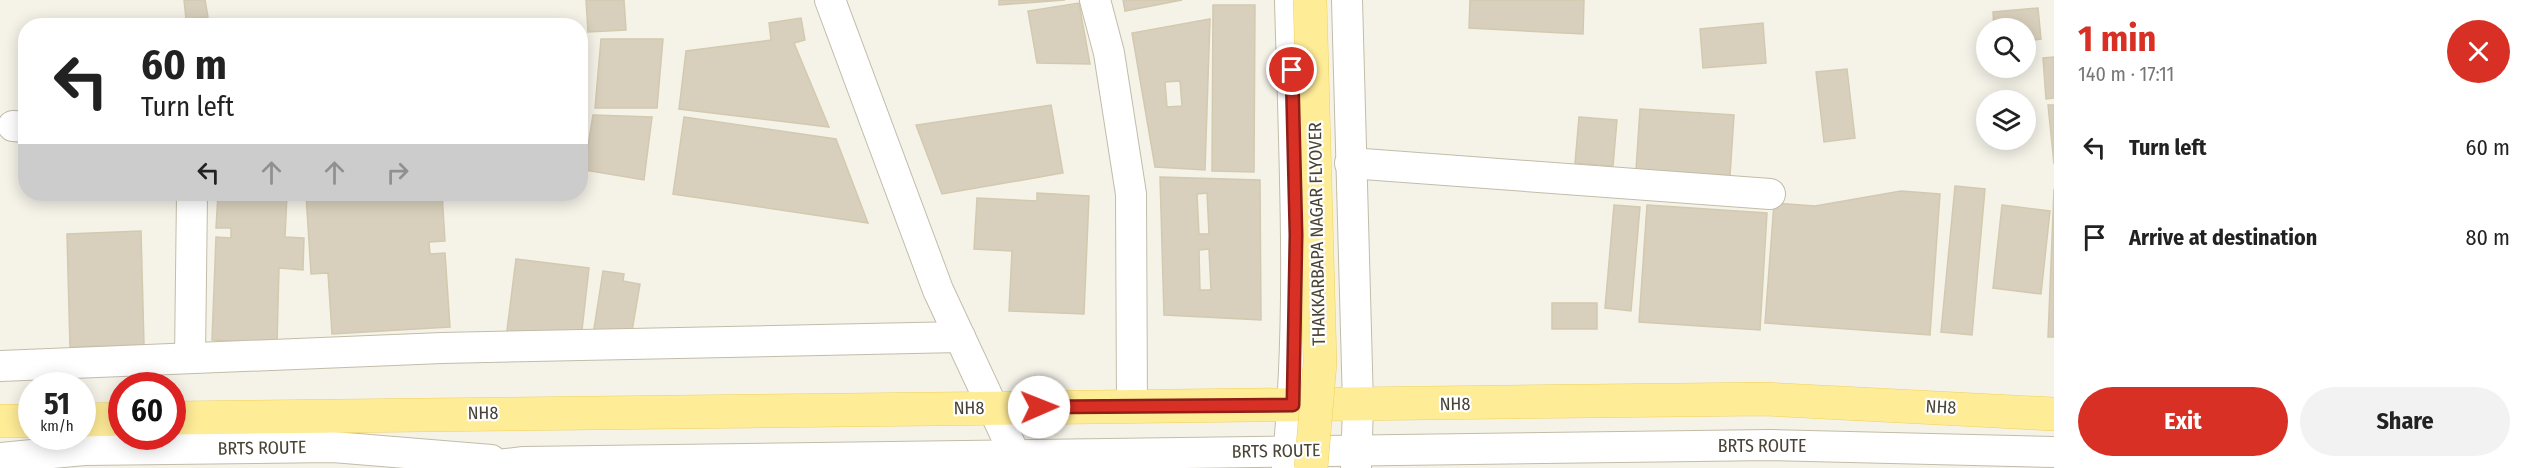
<!DOCTYPE html>
<html lang="en">
<head>
<meta charset="utf-8">
<style>
	:root { --surface:#fff; --page:#f2f2f2; --text:#222; --muted:#767676; --accent:#d93025 }
	body { margin:0; font-family:"Fira Sans Condensed",sans-serif; background:var(--page); color:var(--text); height:100vh; display:flex; flex-direction:column; font-size:22px; white-space:nowrap }
	* { box-sizing:border-box; margin:0 }
	p { font-size:20px; color:var(--muted) }
	.icon { flex:none; width:33px; height:33px; fill:none; stroke:currentColor; stroke-width:2; stroke-linecap:round; stroke-linejoin:round }
	.map { position:relative; flex:1; overflow:hidden }
	.details { display:flex; flex-direction:column; background:var(--surface); width:480px }
	.details>* { flex:none }
	.hud { position:absolute; left:18px; top:18px; width:570px; height:183px; border-radius:24px; box-shadow:0 3px 15px #0003; background:#fff; color:var(--text); overflow:hidden }
	.controls { position:absolute; left:1976px; top:18px; display:grid; gap:12px }
	.controls a { display:grid; place-items:center; width:60px; height:60px; border-radius:50%; background:var(--surface); box-shadow:0 3px 15px #0003; font-size:30px }
	.speed { position:absolute; left:18px; top:372px; display:flex; gap:12px; font-size:30px; font-weight:700; text-align:center }
	.speed>* { display:grid; place-content:center; width:78px; height:78px; border-radius:50%; background:var(--surface); box-shadow:0 3px 15px #0003; line-height:1 }
	.speed small { font-size:15px; font-weight:400 }
	.speed .limit { border:9px solid #d22; background:#fff; color:#111 }
	.pin { position:absolute; display:grid; place-items:center; width:51px; height:51px; color:#fff; margin:-26px; border:3px solid #fff; border-radius:50%; box-shadow:0 2px 6px #0007 }
	.me { position:absolute; width:66px; margin:-33px; rotate:89deg; stroke-linejoin:round; filter:drop-shadow(0 0 4px #0008) }
	.turn { display:flex; align-items:center; gap:21px; height:126px; padding:0 24px; font-size:27px }
	.turn .icon { width:78px; height:78px; stroke-width:2.5 }
	.turn b { display:block; font-size:42px; line-height:51px }
	.lanes { display:flex; align-items:center; height:57px; padding:0 24px; background:#0003; justify-content:center; gap:30px; direction:ltr }
	.lanes .off { opacity:.35 }
	.round { display:grid; place-items:center; flex:none; width:63px; height:63px; border-radius:32px; background:var(--page) }
	.overview { display:flex; align-items:center; justify-content:space-between; height:102px; padding:0 24px }
	h1 { font-size:36px; font-weight:700; line-height:45px; color:var(--accent) }
	.action { display:flex; gap:12px; margin-top:auto; padding:12px 24px }
	.action a { flex:1; height:69px; border-radius:36px; background:var(--accent); color:#fff; font-size:24px; font-weight:700; line-height:69px; text-align:center }
	.action a+a { background:var(--page); color:var(--text) }
	ul { padding:0; list-style:none }
	li { display:flex; align-items:center; gap:18px; height:90px; padding:0 24px }
	li div { flex:1 }
	li b { display:block; font-size:22px }
	li em { font-style:normal }
	main { display:flex; flex:1; min-height:0 }
	.map>svg:first-child { display:block }
</style>
</head>
<body>
<main>
<div class="map">
<svg width="2054" height="468" viewBox="0 0 2054 468">
	<rect width="100%" height="100%" fill="#f5f3e8"/>
	<g fill="#d8d0bc" stroke="#d3c9af" stroke-width="1.5" fill-rule="evenodd">
		<polygon points="184,0 205,0 208,17 186,19"/>
		<polygon points="586,0 624,0 626,30 588,32"/>
		<polygon points="999,0 1065,0 999,5"/>
		<polygon points="1123,0 1182,0 1125,11"/>
		<polygon points="1470,0 1584,0 1583,34 1469,28"/>
		<polygon points="1079,3 1090,64 1037,63 1028,11"/>
		<polygon points="1213,5 1255,5 1254,172 1212,171"/>
		<polygon points="2038,8 2041,39 2025,41 2025,28 1994,28 1993,12"/>
		<polygon points="801,18 805,40 794,43 829,127 679,109 686,51 771,40 769,23"/>
		<path d="M1210,19l-5,151 -50,-3 -23,-134zM1180,81l2,25 -15,1 -2,-25z"/>
		<polygon points="1763,23 1766,63 1703,68 1700,29"/>
		<polygon points="601,39 663,39 657,108 595,108"/>
		<polygon points="2054,57 2054,98 2046,99 2043,58"/>
		<polygon points="1847,69 1855,138 1824,142 1816,72"/>
		<polygon points="1051,105 1063,173 942,194 916,125"/>
		<polygon points="2048,105 2054,105 2054,164"/>
		<polygon points="1640,109 1734,115 1730,176 1636,170"/>
		<polygon points="593,115 652,117 644,180 584,170"/>
		<polygon points="684,117 836,139 868,223 673,194"/>
		<polygon points="1579,117 1617,120 1613,166 1575,163"/>
		<path d="M1160,177l100,3 1,140 -97,-5zM1207,193l2,41h-10l-2,-40zM1209,249l2,41h-11l-1,-40z"/>
		<polygon points="1955,186 1985,189 1972,335 1941,332"/>
		<polygon points="2054,189 2054,337 2048,337"/>
		<polygon points="1901,191 1940,194 1930,335 1765,323 1774,203 1815,206"/>
		<polygon points="1037,193 1089,196 1084,314 1009,311 1012,251 974,249 977,198 1037,201"/>
		<polygon points="218,194 287,194 285,237 304,238 303,270 279,268 277,343 212,340 216,237 231,238 231,228 216,228"/>
		<polygon points="306,194 442,194 445,241 429,242 430,254 445,253 450,327 332,334 328,273 311,274"/>
		<polygon points="1614,205 1640,207 1631,311 1605,308"/>
		<polygon points="1647,205 1767,213 1760,330 1639,322"/>
		<polygon points="2002,205 2050,211 2041,294 1993,288"/>
		<polygon points="141,231 144,345 70,347 67,234"/>
		<polygon points="516,259 589,268 581,339 506,338"/>
		<polygon points="603,271 624,274 623,281 640,284 631,337 593,335"/>
		<rect x="1552" y="303" width="45" height="26"/>
	</g>
	<g fill="none" stroke-linecap="round" stroke-linejoin="round">
		<g stroke="#c2bca9" stroke-width="32">
			<g id="minor">
				<polyline points="830,0 938,290 1021,468"/>
				<polyline points="1095,0 1109,53 1131,194 1132,406"/>
				<polyline points="1347,0 1358,405 1356,468"/>
				<polyline points="13,126 26,127"/>
				<polyline points="1350,163 1770,194"/>
				<polyline points="190,358 192,194"/>
				<polyline points="0,366 442,348 960,337"/>
				<polyline points="0,458 84,450 333,447 491,460"/>
				<polyline points="469,468 524,462 1771,445 2054,452"/>
				<path d="M1287,468c16,-155 7,-312 3,-468"/>
			</g>
		</g>
		<g stroke="#eed15d" stroke-width="34">
			<g id="major">
				<polyline points="172,418 1764,399 2054,414"/>
				<polyline points="82,420 122,419"/>
				<polyline points="0,421 32,421"/>
			</g>
		</g>
		<use href="#minor" stroke="#fff" stroke-width="30"/>
		<use href="#major" stroke="#ffec97" stroke-width="33"/>
		<g stroke="#eed15d" stroke-width="34" stroke-linecap="butt">
			<polyline id="major-bridge" points="1310,0 1320,363 1311,468"/>
		</g>
		<use href="#major-bridge" stroke="#ffec97" stroke-width="33"/>
	</g>
	<g fill="none" stroke-linecap="round" stroke-linejoin="round">
		<g stroke="#8d1f18" stroke-width="15">
			<polyline id="route" points="1039,407 1293,405 1296,235 1292,70"/>
		</g>
		<use href="#route" stroke="#d93025" stroke-width="10"/>
	</g>
	<g text-anchor="middle" stroke-width="4.5" stroke-linejoin="round" paint-order="stroke">
		<g font-size="18" fill="#494436" stroke="#fff">
			<text transform="translate(1317 234) rotate(-91)" y="6">THAKKARBAPA NAGAR FLYOVER</text>
			<text transform="translate(1455 404) rotate(-1)" y="6">NH8</text>
			<text transform="translate(1941 407) rotate(3)" y="6">NH8</text>
			<text transform="translate(969 408) rotate(-1)" y="6">NH8</text>
			<text transform="translate(483 413) rotate(-1)" y="6">NH8</text>
			<text x="1762" y="452">BRTS ROUTE</text>
			<text transform="translate(262 448) rotate(-1)" y="6">BRTS ROUTE</text>
			<text transform="translate(1276 451) rotate(-1)" y="6">BRTS ROUTE</text>
		</g>
	</g>
</svg>
<div class="controls">
<a><svg class="icon" aria-label="search" viewBox="0 0 24 24"><circle cx="10" cy="10" r="6"/><path d="M15 15l6 6"/></svg></a>
<a><svg class="icon" aria-label="layers" viewBox="0 0 24 24"><path d="M12 4l9 5-9 5-9-5zM3 14l9 5 9-5"/></svg></a>
</div>
<div class="speed"><div>51<small>km/h</small></div><div class="limit">60</div></div>
<div class="pin" style="left:1292px;top:70px;background:#d93025"><svg class="icon" aria-label="arrive" viewBox="0 0 24 24"><path d="M6 21V4h12l-3 4 3 4H6"/></svg></div>
<svg class="me" style="left:1039px;top:407px" viewBox="-20 -20 40 40"><circle r="19" fill="#fff"/><path d="M0-13L10 11 0 6-10 11z" fill="#d93025"/></svg>
<div class="hud">
<div class="turn"><svg class="icon" aria-label="left" viewBox="0 0 24 24"><path d="M17 20v-9H6M10 6l-5 5 5 5"/></svg><div><b>60 m</b>Turn left</div></div>
<div class="lanes"><svg class="icon" aria-label="left" viewBox="0 0 24 24"><path d="M17 20v-9H6M10 6l-5 5 5 5"/></svg><svg class="icon off" aria-label="ahead" viewBox="0 0 24 24"><path d="M12 20V5M6 11l6-6 6 6"/></svg><svg class="icon off" aria-label="ahead" viewBox="0 0 24 24"><path d="M12 20V5M6 11l6-6 6 6"/></svg><svg class="icon off" aria-label="right" viewBox="0 0 24 24"><path d="M7 20v-9h11M14 6l5 5-5 5"/></svg></div>
</div>
</div>
<section class="details">
<div class="overview"><div><h1>1 min</h1><p>140 m · 17:11</p></div><a class="round" style="background:#d93025;color:#fff"><svg class="icon" aria-label="close" viewBox="0 0 24 24"><path d="M6 6l12 12M18 6L6 18"/></svg></a></div>
<ul>
<li><svg class="icon" aria-label="left" viewBox="0 0 24 24"><path d="M17 20v-9H6M10 6l-5 5 5 5"/></svg><div><b>Turn left</b></div><em>60 m</em></li>
<li><svg class="icon" aria-label="arrive" viewBox="0 0 24 24"><path d="M6 21V4h12l-3 4 3 4H6"/></svg><div><b>Arrive at destination</b></div><em>80 m</em></li>
</ul>
<div class="action"><a>Exit</a><a>Share</a></div>
</section>
</main>
</body>
</html>
